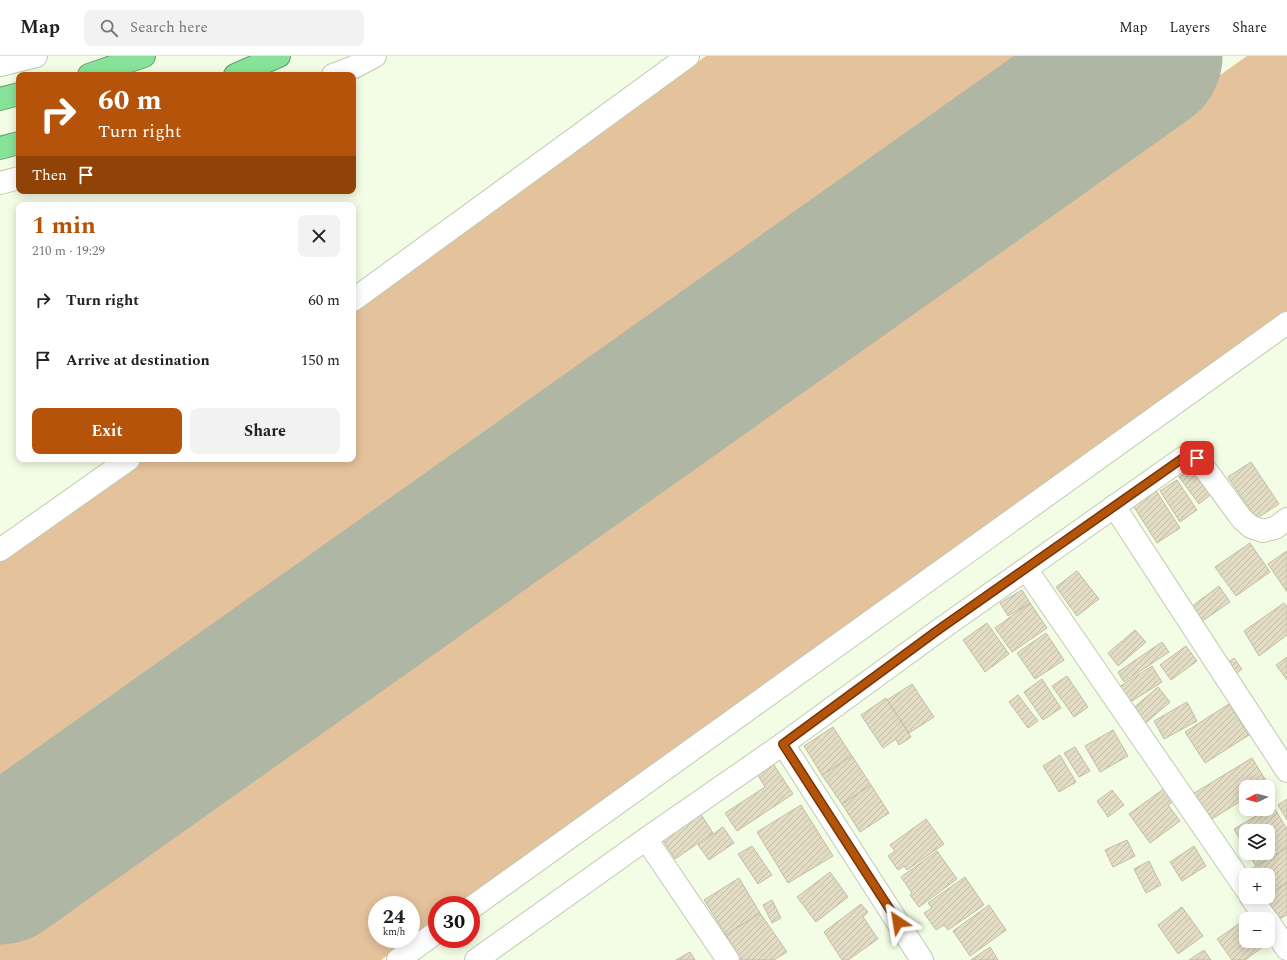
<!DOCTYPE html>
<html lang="en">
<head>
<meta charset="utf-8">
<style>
	:root { --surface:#fff; --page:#f2f2f2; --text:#222; --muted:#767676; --line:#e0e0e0; --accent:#b45309 }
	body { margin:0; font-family:Spectral,serif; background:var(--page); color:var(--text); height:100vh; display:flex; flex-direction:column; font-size:15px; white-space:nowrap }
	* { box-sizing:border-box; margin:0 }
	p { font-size:13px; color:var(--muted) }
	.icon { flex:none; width:22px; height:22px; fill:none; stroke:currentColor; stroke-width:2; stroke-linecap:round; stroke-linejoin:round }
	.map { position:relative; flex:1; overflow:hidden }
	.drawer { position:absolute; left:16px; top:146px; width:340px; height:260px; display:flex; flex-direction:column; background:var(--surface); border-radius:8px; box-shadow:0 2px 10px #0003 }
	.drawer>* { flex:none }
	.hud { position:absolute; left:16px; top:16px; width:340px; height:122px; border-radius:8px; box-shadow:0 2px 10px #0003; background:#b45309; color:#fff; overflow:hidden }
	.needle { width:26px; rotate:264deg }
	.buttons { position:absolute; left:1239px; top:724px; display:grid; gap:8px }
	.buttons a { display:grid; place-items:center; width:36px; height:36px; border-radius:8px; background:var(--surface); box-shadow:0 2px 10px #0003; font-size:20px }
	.speed { position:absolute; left:368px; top:840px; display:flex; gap:8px; font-size:20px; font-weight:700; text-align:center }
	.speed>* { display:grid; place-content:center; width:52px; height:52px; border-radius:50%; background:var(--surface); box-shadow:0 2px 10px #0003; line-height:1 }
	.speed small { font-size:10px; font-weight:400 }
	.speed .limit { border:6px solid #d22; background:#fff; color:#111 }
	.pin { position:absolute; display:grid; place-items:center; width:34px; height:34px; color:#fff; margin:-17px; border-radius:8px; box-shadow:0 2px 6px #0006 }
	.me { position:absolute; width:44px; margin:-22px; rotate:327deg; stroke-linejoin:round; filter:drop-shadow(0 0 3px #0008) }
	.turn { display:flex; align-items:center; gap:14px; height:84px; padding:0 16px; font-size:18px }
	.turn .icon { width:52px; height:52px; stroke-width:2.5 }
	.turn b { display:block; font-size:28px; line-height:34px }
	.then { display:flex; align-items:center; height:38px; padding:0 16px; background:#0003; gap:8px; font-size:15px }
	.round { display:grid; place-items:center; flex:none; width:42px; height:42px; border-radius:8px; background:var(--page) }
	.summary { display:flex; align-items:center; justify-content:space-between; height:68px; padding:0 16px }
	h1 { font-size:24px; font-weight:700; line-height:30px; color:var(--accent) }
	.primary-button { display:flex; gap:8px; margin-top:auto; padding:8px 16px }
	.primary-button a { flex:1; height:46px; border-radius:8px; background:var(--accent); color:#fff; font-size:16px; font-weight:700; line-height:46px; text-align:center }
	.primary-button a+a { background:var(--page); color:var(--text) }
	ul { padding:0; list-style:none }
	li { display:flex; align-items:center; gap:12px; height:60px; padding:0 16px }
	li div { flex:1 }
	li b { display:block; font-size:15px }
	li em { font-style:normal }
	header { display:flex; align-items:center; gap:24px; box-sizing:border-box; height:56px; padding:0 20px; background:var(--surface); border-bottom:1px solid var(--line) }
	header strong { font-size:19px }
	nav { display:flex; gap:22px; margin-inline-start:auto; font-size:14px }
	.search { width:280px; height:36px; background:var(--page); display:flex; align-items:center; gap:10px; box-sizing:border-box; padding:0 14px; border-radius:8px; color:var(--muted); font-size:15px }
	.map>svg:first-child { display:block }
</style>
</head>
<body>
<header>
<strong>Map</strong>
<div class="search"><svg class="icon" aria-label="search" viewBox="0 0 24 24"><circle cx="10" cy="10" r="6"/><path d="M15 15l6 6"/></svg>Search here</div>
<nav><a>Map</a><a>Layers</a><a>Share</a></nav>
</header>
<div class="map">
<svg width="1287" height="904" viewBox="0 0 1287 904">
	<defs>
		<pattern id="building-hatch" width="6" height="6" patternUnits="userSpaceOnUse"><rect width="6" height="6" fill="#e2dcc4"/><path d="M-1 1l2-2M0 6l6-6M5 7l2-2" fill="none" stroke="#c2bca8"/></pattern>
	</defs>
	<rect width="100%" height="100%" fill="#f3fce4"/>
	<g fill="#e4c29b">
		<polygon points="706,0 1075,0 0,762 0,504 142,403 353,403 353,253"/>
		<polygon points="1247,0 1287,0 1287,260 790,612 458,849 437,849 437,864 411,883 411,849 377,849 377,883 411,883 381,904 0,904 0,887"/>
	</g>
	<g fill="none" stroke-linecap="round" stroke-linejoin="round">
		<polyline stroke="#afb6a3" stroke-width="153" points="0,812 1146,0"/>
	</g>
	<g fill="url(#building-hatch)" stroke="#c3bea6">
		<polygon points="1251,406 1279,448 1256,463 1228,421"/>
		<polygon points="1196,409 1215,435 1199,448 1179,421"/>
		<polygon points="1177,424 1197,454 1180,466 1160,435"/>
		<polygon points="1155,433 1180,472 1157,487 1132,448"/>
		<polygon points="1250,487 1270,516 1236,540 1215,511"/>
		<polygon points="1287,495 1287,536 1268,508"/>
		<polygon points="1077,515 1099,543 1077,560 1056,531"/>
		<polygon points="1219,530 1230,546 1201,566 1191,551"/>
		<polygon points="1022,534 1030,547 1008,560 1000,547"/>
		<polygon points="1030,547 1047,572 1012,596 995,572"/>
		<polygon points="1284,547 1287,551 1287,579 1259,600 1244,575"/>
		<polygon points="987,567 1009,598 985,616 963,584"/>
		<polygon points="1135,574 1146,586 1118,610 1108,597"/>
		<polygon points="1046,577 1064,604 1035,623 1017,597"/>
		<polygon points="1162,586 1169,596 1124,626 1118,616"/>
		<polygon points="1186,590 1197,605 1171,624 1160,609"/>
		<polygon points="1287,601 1287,624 1276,609"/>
		<polygon points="1234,602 1242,613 1233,620 1225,609"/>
		<polygon points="1152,610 1162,626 1129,647 1119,631"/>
		<polygon points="1067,620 1088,651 1074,661 1052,630"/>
		<polygon points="1042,623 1061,652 1043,664 1024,636"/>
		<polygon points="912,628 934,661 909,677 887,644"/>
		<polygon points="1158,631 1170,646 1142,670 1130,655"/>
		<polygon points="1018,639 1038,665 1028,672 1009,646"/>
		<polygon points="886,642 911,681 899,689 896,683 883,692 861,659"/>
		<polygon points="1187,646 1197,665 1164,683 1154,665"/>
		<polygon points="1229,648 1249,679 1205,707 1185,676"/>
		<polygon points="833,671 852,700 822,719 804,690"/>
		<polygon points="1113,674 1128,700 1100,716 1085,690"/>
		<polygon points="1075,691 1090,715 1079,721 1064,697"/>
		<polygon points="1060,699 1076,726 1059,736 1043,710"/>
		<polygon points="852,700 871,729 842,748 822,719"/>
		<polygon points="1252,702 1268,728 1264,731 1246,731 1246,742 1207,766 1191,739"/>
		<polygon points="772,706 793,738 737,775 725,757 765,731 756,716"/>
		<polygon points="871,729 889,757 860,776 842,748"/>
		<polygon points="1165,732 1174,745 1168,749 1180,765 1150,787 1129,758"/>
		<polygon points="1112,734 1124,749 1108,761 1097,745"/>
		<polygon points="1287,743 1287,764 1278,749"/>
		<polygon points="801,749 833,800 788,827 757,776"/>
		<polygon points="1273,750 1287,773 1287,792 1256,810 1248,797 1268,797 1268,775 1246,775 1246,794 1234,773"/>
		<polygon points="700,757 713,777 675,803 662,783"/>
		<polygon points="926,763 944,788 907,814 904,810 898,814 888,800 895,795 890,789"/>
		<polygon points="723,771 734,787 709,804 698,789"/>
		<polygon points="1127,784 1135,800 1113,811 1105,794"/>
		<polygon points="752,790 772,819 758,828 738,798"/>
		<polygon points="1194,790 1206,810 1182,825 1170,806"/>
		<polygon points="1287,792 1287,827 1268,838 1268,819 1247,819 1246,816"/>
		<polygon points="937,795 957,823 919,851 910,839 912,837 901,821"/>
		<polygon points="1149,805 1161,829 1146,837 1134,813"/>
		<polygon points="830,816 848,841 816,866 797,841"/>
		<polygon points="965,821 984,849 948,874 944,869 936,874 924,857 932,852 928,847"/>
		<polygon points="739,822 760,857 726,879 704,844"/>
		<polygon points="1287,827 1287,859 1275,865 1263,841 1268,841 1268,838"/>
		<polygon points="772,844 781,862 772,867 763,849"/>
		<polygon points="861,848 868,856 863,861 878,883 848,904 842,904 824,876"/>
		<polygon points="989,849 1006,874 970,900 953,875"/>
		<polygon points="1182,851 1203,880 1178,898 1158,869"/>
		<polygon points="760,857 787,896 774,904 741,904 726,879"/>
		<polygon points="1246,863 1246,885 1261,885 1264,890 1245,904 1232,904 1217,883"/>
		<polygon points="990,891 998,904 971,904"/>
		<polygon points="1204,894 1211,904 1189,904"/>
		<polygon points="690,896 695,904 676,904"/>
	</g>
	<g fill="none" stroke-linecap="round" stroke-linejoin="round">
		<g stroke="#c1cab2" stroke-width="24">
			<g id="minor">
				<polyline points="0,9 36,0"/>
				<polyline points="333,19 354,11 375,0"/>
				<polyline points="0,127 19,122"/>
				<polyline points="353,244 688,0"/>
				<polyline points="1114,450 1287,715"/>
				<polyline points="0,494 129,403"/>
				<polyline points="1026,513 1246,833"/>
				<polyline points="646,783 728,904"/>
				<polyline points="1251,841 1266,863"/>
				<polyline points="471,852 1287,267"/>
				<polyline points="1268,865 1287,893"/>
				<polyline points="398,904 437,876"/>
				<polyline points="476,904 646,783 783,688"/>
				<polyline points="922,904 783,688 938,575 1183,402 1197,402 1242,463 1251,471 1263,475 1275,472 1287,463"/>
			</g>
		</g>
		<g stroke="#63a06d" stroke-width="24">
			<g id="highway">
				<polyline points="89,19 144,0"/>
				<polyline points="235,19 279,0"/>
				<polyline points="0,43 19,38"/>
				<polyline points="0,92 19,87"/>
			</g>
		</g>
		<use href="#minor" stroke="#fff" stroke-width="22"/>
		<use href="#highway" stroke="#87e39a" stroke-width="22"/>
	</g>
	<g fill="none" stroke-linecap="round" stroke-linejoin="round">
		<g stroke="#753606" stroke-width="10">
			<polyline id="route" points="898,866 783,688 938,574 1183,402 1197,402"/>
		</g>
		<use href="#route" stroke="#b45309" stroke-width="7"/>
	</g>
</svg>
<div class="buttons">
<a><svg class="needle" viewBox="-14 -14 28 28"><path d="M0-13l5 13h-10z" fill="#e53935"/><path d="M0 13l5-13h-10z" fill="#767676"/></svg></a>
<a><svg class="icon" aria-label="layers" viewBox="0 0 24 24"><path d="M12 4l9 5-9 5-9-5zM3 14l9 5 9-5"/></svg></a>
<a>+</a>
<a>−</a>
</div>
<div class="speed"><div>24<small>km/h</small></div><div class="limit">30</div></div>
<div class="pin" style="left:1197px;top:402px;background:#d93025"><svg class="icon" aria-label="arrive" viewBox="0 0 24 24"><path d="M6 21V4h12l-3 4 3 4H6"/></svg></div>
<svg class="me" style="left:898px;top:866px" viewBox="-20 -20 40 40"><path d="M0-17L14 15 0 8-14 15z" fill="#b45309" stroke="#fff" stroke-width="4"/></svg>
<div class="hud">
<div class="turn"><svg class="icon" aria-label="right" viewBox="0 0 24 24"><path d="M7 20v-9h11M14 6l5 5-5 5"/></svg><div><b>60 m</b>Turn right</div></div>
<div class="then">Then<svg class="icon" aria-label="arrive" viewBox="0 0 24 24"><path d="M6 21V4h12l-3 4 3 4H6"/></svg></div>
</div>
<section class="drawer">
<div class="summary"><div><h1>1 min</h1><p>210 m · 19:29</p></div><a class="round"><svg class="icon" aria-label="close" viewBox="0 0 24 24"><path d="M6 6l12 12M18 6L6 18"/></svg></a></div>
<ul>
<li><svg class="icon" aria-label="right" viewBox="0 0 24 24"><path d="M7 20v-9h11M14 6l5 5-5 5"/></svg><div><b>Turn right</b></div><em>60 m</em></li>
<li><svg class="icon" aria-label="arrive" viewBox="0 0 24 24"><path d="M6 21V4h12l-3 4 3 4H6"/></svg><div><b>Arrive at destination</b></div><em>150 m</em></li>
</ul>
<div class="primary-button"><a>Exit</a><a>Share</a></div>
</section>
</div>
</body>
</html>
